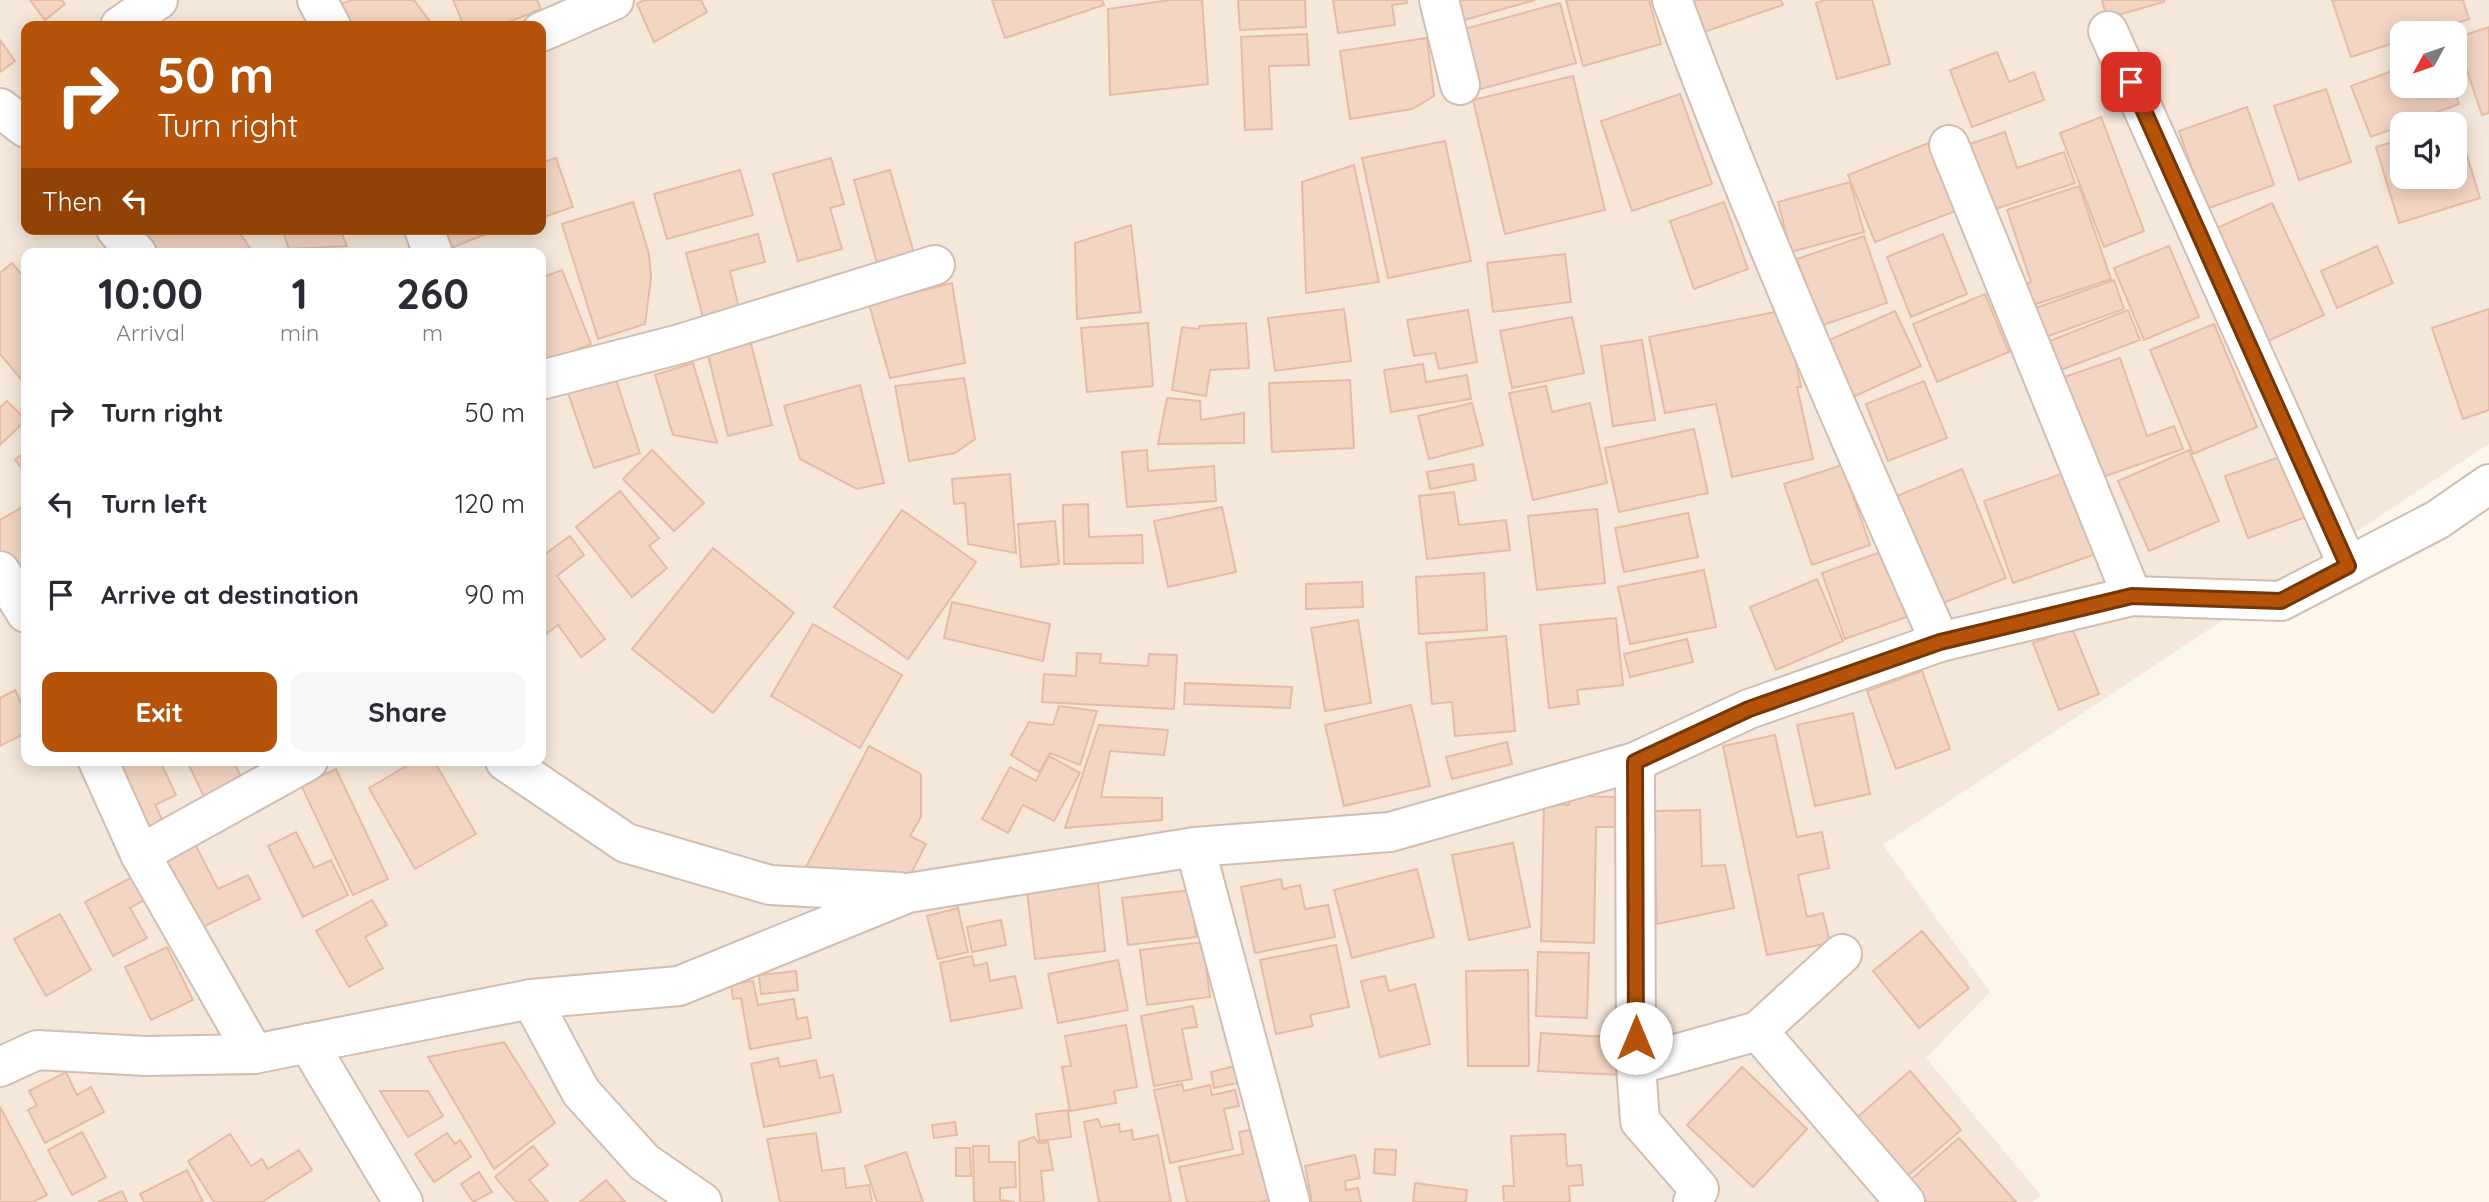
<!DOCTYPE html>
<html lang="en">
<head>
<meta charset="utf-8">
<style>
	:root { --surface:#fff; --page:#f7f7f7; --text:#2b2b33; --muted:#7c7c81; --accent:#b45309 }
	body { margin:0; font-family:Quicksand,sans-serif; background:var(--page); color:var(--text); height:100vh; display:flex; flex-direction:column; font-size:26px; white-space:nowrap }
	* { box-sizing:border-box; margin:0 }
	p { font-size:23px; color:var(--muted) }
	.icon { flex:none; width:38px; height:38px; fill:none; stroke:currentColor; stroke-width:2; stroke-linecap:round; stroke-linejoin:round }
	.map { position:relative; flex:1; overflow:hidden }
	.side { position:absolute; left:21px; top:248px; width:525px; height:518px; display:flex; flex-direction:column; background:var(--surface); border-radius:14px; box-shadow:0 4px 18px #0003 }
	.side>* { flex:none }
	.guide { position:absolute; left:21px; top:21px; width:525px; height:214px; border-radius:14px; box-shadow:0 4px 18px #0003; background:#b45309; color:#fff; overflow:hidden }
	.needle { width:46px; rotate:230deg }
	.fabs { position:absolute; left:2390px; top:21px; display:grid; gap:14px }
	.fabs a { display:grid; place-items:center; width:77px; height:77px; border-radius:14px; background:var(--surface); box-shadow:0 4px 18px #0003; font-size:35px }
	.pin { position:absolute; display:grid; place-items:center; width:60px; height:60px; color:#fff; margin:-30px; border-radius:14px; box-shadow:0 4px 10px #0006 }
	.me { position:absolute; width:77px; margin:-38px; rotate:0deg; stroke-linejoin:round; filter:drop-shadow(0 0 5px #0008) }
	.turn { display:flex; align-items:center; gap:24px; height:147px; padding:0 21px; font-size:32px }
	.turn .icon { width:91px; height:91px; stroke-width:2.5 }
	.turn b { display:block; font-size:49px; line-height:60px }
	.then { display:flex; align-items:center; height:66px; padding:0 21px; background:#0003; gap:14px; font-size:26px }
	.eta { display:flex; justify-content:space-evenly; align-items:center; height:119px; text-align:center }
	.eta b { font-size:42px; font-weight:800; line-height:49px }
	.primary-button { display:flex; gap:14px; margin-top:auto; padding:14px 21px }
	.primary-button a { flex:1; height:80px; border-radius:14px; background:var(--accent); color:#fff; font-size:28px; font-weight:800; line-height:80px; text-align:center }
	.primary-button a+a { background:var(--page); color:var(--text) }
	ul { padding:0; list-style:none }
	li { display:flex; align-items:center; gap:21px; height:91px; padding:0 21px }
	li div { flex:1 }
	li b { display:block; font-size:26px }
	li em { font-style:normal }
	.map>svg:first-child { display:block }
</style>
</head>
<body>
<div class="map">
<svg width="2489" height="1202" viewBox="0 0 2489 1202">
	<rect width="100%" height="100%" fill="#fdf6ec"/>
	<path fill="#f5e8da" fill-rule="evenodd" d="M0,0h2489v444l-606,401 107,147 -64,66 115,137 -8,7h-2033zM26,26h515v203h-515zM2403,33h52v53h-52zM2403,124h52v53h-52zM26,254h515v507h-515z"/>
	<g fill="#f3d5c3" stroke="#e6bba3" stroke-width="2">
		<polygon points="30,0 62,0 65,4 45,20"/>
		<polygon points="352,0 414,0 433,26 348,26 335,6"/>
		<polygon points="453,0 537,0 541,9 499,26 464,26"/>
		<polygon points="644,0 701,0 707,12 654,42 637,4"/>
		<polygon points="992,0 1102,0 1104,5 1005,38"/>
		<polygon points="1170,0 1202,0 1208,84 1110,95 1108,9"/>
		<polygon points="1238,0 1305,0 1306,27 1240,30"/>
		<polygon points="1333,0 1406,0 1407,3 1392,5 1395,25 1338,33"/>
		<polygon points="1455,0 1535,0 1461,21"/>
		<polygon points="1566,0 1649,0 1661,44 1583,66"/>
		<polygon points="1686,0 1781,0 1783,5 1698,34"/>
		<polygon points="1825,0 1872,0 1890,64 1837,79 1816,3"/>
		<polygon points="2102,0 2164,0 2164,2 2107,18"/>
		<polygon points="2332,0 2463,0 2469,19 2425,33 2403,33 2403,40 2351,57"/>
		<polygon points="1560,3 1576,63 1477,90 1461,30"/>
		<polygon points="2489,27 2489,113 2482,115 2456,38"/>
		<polygon points="1307,34 1309,65 1269,66 1272,129 1245,130 1241,37"/>
		<polygon points="1427,38 1434,96 1412,109 1350,119 1340,51"/>
		<polygon points="0,40 15,61 0,72"/>
		<polygon points="1997,52 2009,82 2034,72 2044,100 1972,127 1950,70"/>
		<polygon points="2403,67 2403,86 2452,86 2459,104 2371,137 2351,86"/>
		<polygon points="1573,76 1605,210 1505,234 1473,100"/>
		<polygon points="2326,89 2351,162 2299,180 2274,106"/>
		<polygon points="1680,94 1712,184 1632,211 1601,121"/>
		<polygon points="2247,107 2274,185 2206,209 2179,131"/>
		<polygon points="2101,117 2144,231 2104,247 2060,133"/>
		<polygon points="2457,123 2480,198 2399,223 2376,147 2403,139 2403,177 2455,177 2455,124 2451,124"/>
		<polygon points="2005,132 2017,168 2064,152 2075,183 1986,212 1964,146"/>
		<polygon points="1445,141 1471,261 1388,278 1362,158"/>
		<polygon points="1931,142 1958,210 1875,242 1848,175"/>
		<polygon points="556,158 573,207 541,218 541,191 544,190 541,163"/>
		<polygon points="831,158 844,204 830,208 842,249 798,261 773,174"/>
		<polygon points="1354,165 1379,282 1306,293 1302,182"/>
		<polygon points="740,170 753,215 667,239 654,194"/>
		<polygon points="890,170 915,257 878,267 854,180"/>
		<polygon points="1850,182 1864,232 1791,252 1778,202"/>
		<polygon points="2079,186 2111,279 2030,306 2024,285 2031,282 2007,210"/>
		<polygon points="633,202 649,254 651,278 645,324 598,339 562,224"/>
		<polygon points="1724,202 1748,269 1694,289 1670,221"/>
		<polygon points="2272,203 2324,315 2264,343 2213,230"/>
		<polygon points="1131,225 1141,312 1077,319 1075,243"/>
		<polygon points="138,229 237,229 250,248 243,254 155,254"/>
		<polygon points="282,229 340,229 347,246 289,249"/>
		<polygon points="444,229 499,229 451,248"/>
		<polygon points="758,234 765,262 730,271 741,316 705,325 686,253"/>
		<polygon points="1943,234 1967,294 1911,317 1887,257"/>
		<polygon points="1864,236 1887,303 1820,326 1797,259"/>
		<polygon points="2169,246 2199,317 2144,340 2114,268"/>
		<polygon points="2377,246 2393,283 2337,308 2321,271"/>
		<polygon points="1565,254 1571,302 1493,312 1487,263"/>
		<polygon points="12,263 26,280 26,385 0,354 0,273"/>
		<polygon points="562,270 591,344 546,362 541,348 541,278"/>
		<polygon points="2114,280 2124,309 2043,338 2033,309"/>
		<polygon points="952,283 965,363 890,378 869,304"/>
		<polygon points="1985,294 2009,352 1937,382 1913,324"/>
		<polygon points="1344,309 1351,361 1275,371 1268,318"/>
		<polygon points="2489,309 2489,410 2463,419 2432,328"/>
		<polygon points="1468,310 1477,362 1439,369 1435,353 1414,356 1407,320"/>
		<polygon points="1785,310 1801,387 1797,387 1813,459 1732,477 1716,404 1665,413 1649,337"/>
		<polygon points="2128,310 2140,340 2058,371 2047,342"/>
		<polygon points="1895,311 1921,366 1853,397 1827,341"/>
		<polygon points="1572,317 1584,373 1512,388 1500,331"/>
		<polygon points="1148,323 1153,386 1087,392 1081,328"/>
		<polygon points="1246,323 1249,368 1210,370 1206,396 1172,390 1182,327 1199,329 1199,326"/>
		<polygon points="2214,324 2257,427 2193,454 2150,350"/>
		<polygon points="750,340 772,425 728,436 707,351"/>
		<polygon points="1642,340 1655,420 1613,426 1601,346"/>
		<polygon points="2120,358 2147,436 2174,426 2183,449 2100,478 2064,377"/>
		<polygon points="693,363 717,443 673,435 655,375"/>
		<polygon points="1423,364 1426,382 1467,375 1471,399 1391,412 1384,370"/>
		<polygon points="615,377 640,453 594,468 568,393"/>
		<polygon points="964,378 975,439 955,453 909,461 895,386"/>
		<polygon points="1350,380 1354,448 1272,452 1269,383"/>
		<polygon points="1924,381 1947,438 1888,461 1866,404"/>
		<polygon points="860,385 884,483 857,489 800,459 784,406"/>
		<polygon points="1546,386 1552,412 1590,403 1607,483 1533,500 1509,393"/>
		<polygon points="1167,398 1200,401 1201,420 1244,413 1244,443 1158,444"/>
		<polygon points="7,401 26,420 0,445 0,407"/>
		<polygon points="1472,403 1483,445 1429,459 1418,416"/>
		<polygon points="1694,429 1708,493 1619,512 1605,448"/>
		<polygon points="652,450 704,503 674,531 623,479"/>
		<polygon points="1147,450 1148,471 1214,466 1216,501 1127,507 1122,452"/>
		<polygon points="2189,450 2219,521 2149,551 2118,481"/>
		<polygon points="26,451 26,473 15,460"/>
		<polygon points="2294,452 2309,516 2248,538 2225,476"/>
		<polygon points="1473,464 1476,480 1430,489 1427,472"/>
		<polygon points="1842,465 1870,545 1812,565 1784,484"/>
		<polygon points="1962,469 2006,578 1941,604 1897,496"/>
		<polygon points="2067,472 2096,554 2013,583 1984,501"/>
		<polygon points="1010,474 1016,553 968,544 965,503 954,504 952,479"/>
		<polygon points="620,491 659,538 649,546 667,568 632,597 576,527"/>
		<polygon points="1454,492 1459,525 1506,520 1510,550 1427,559 1419,496"/>
		<polygon points="1088,504 1089,537 1142,535 1143,563 1064,564 1063,505"/>
		<polygon points="26,505 26,564 11,572 0,553 0,520"/>
		<polygon points="1222,507 1236,572 1168,587 1154,521"/>
		<polygon points="1597,509 1605,583 1537,590 1528,516"/>
		<polygon points="902,510 976,562 908,659 834,607"/>
		<polygon points="1688,513 1698,557 1624,572 1615,528"/>
		<polygon points="1055,521 1059,564 1021,567 1018,524"/>
		<polygon points="570,536 584,555 557,576 605,639 581,657 558,625 541,638 541,557"/>
		<polygon points="1894,547 1918,613 1845,639 1822,573"/>
		<polygon points="713,548 794,613 713,713 632,649"/>
		<polygon points="1704,570 1716,627 1630,644 1618,587"/>
		<polygon points="1484,573 1487,630 1419,634 1416,577"/>
		<polygon points="1817,579 1843,641 1776,670 1750,607"/>
		<polygon points="1362,582 1363,607 1306,609 1306,584"/>
		<polygon points="952,602 1050,624 1043,661 944,638"/>
		<polygon points="1616,618 1623,685 1577,690 1579,704 1549,708 1540,625"/>
		<polygon points="1358,620 1371,703 1325,711 1311,628"/>
		<polygon points="813,624 902,675 860,748 771,696"/>
		<polygon points="2072,628 2099,694 2059,710 2033,643"/>
		<polygon points="1506,636 1515,731 1455,736 1452,702 1432,704 1426,643"/>
		<polygon points="1687,639 1693,662 1630,677 1624,654"/>
		<polygon points="1077,653 1101,654 1100,663 1148,666 1149,654 1177,655 1174,709 1042,702 1044,674 1076,676"/>
		<polygon points="1922,671 1950,749 1896,769 1867,691"/>
		<polygon points="1185,683 1292,687 1290,708 1184,704"/>
		<polygon points="15,690 26,713 26,733 0,746 0,698"/>
		<polygon points="1411,705 1430,786 1344,806 1325,725"/>
		<polygon points="1059,706 1097,711 1080,765 1050,753 1039,772 1011,755 1029,722 1053,725"/>
		<polygon points="1853,713 1870,794 1815,806 1797,725"/>
		<polygon points="1099,725 1168,730 1164,755 1110,751 1101,797 1162,798 1162,820 1065,828"/>
		<polygon points="1775,735 1797,837 1822,832 1829,868 1798,875 1807,917 1823,913 1830,943 1767,955 1723,746"/>
		<polygon points="1507,742 1512,764 1452,779 1446,757"/>
		<polygon points="869,746 921,774 921,817 910,836 926,844 906,884 805,869"/>
		<polygon points="1049,756 1080,773 1054,821 1023,805 1008,833 982,819 1010,767 1036,781"/>
		<polygon points="105,761 160,761 176,795 155,805 167,829 143,840"/>
		<polygon points="187,761 233,761 244,783 206,801"/>
		<polygon points="415,761 434,761 476,834 415,869 369,788"/>
		<polygon points="336,769 388,879 353,895 301,785"/>
		<polygon points="1569,796 1621,797 1620,827 1596,827 1594,943 1541,941 1544,804 1569,805"/>
		<polygon points="1700,810 1702,866 1725,865 1734,908 1657,924 1653,811"/>
		<polygon points="296,832 314,868 331,860 348,895 303,917 268,846"/>
		<polygon points="194,842 218,889 248,875 260,899 193,932 158,860"/>
		<polygon points="1513,843 1530,927 1469,940 1452,855"/>
		<polygon points="1417,869 1434,937 1352,958 1334,890"/>
		<polygon points="134,876 146,899 130,908 147,938 113,956 85,902"/>
		<polygon points="1281,879 1283,889 1300,885 1305,909 1328,905 1335,937 1255,953 1241,887"/>
		<polygon points="1098,883 1105,951 1035,959 1027,891"/>
		<polygon points="1191,890 1196,937 1128,945 1122,898"/>
		<polygon points="372,900 387,925 365,937 383,968 349,987 316,931"/>
		<polygon points="958,908 968,952 938,959 927,916"/>
		<polygon points="60,914 91,970 46,996 14,939"/>
		<polygon points="1001,920 1006,945 972,952 967,927"/>
		<polygon points="1922,931 1969,988 1919,1028 1873,971"/>
		<polygon points="1203,942 1210,997 1147,1005 1140,950"/>
		<polygon points="1336,945 1349,1007 1310,1015 1313,1026 1276,1034 1260,960"/>
		<polygon points="167,947 193,1000 151,1020 125,967"/>
		<polygon points="1538,952 1589,953 1587,1018 1536,1016"/>
		<polygon points="972,956 974,966 987,963 990,981 1015,976 1022,1008 951,1021 940,963"/>
		<polygon points="1118,960 1128,1010 1058,1023 1048,974"/>
		<polygon points="1528,970 1529,1066 1468,1066 1466,971"/>
		<polygon points="796,971 798,990 761,994 759,975"/>
		<polygon points="1385,976 1389,991 1415,984 1430,1044 1380,1057 1361,981"/>
		<polygon points="753,981 758,1005 794,999 797,1019 807,1017 811,1038 750,1049 741,998 733,999 731,984"/>
		<polygon points="1193,1006 1197,1027 1182,1029 1192,1079 1154,1086 1141,1016"/>
		<polygon points="1126,1025 1137,1087 1114,1091 1116,1103 1070,1111 1062,1067 1071,1066 1065,1036"/>
		<polygon points="1541,1033 1623,1038 1621,1075 1538,1071"/>
		<polygon points="504,1042 555,1123 494,1169 428,1057"/>
		<polygon points="778,1058 780,1067 816,1060 820,1078 833,1075 841,1112 764,1127 751,1064"/>
		<polygon points="1239,1065 1242,1082 1214,1088 1211,1072"/>
		<polygon points="1742,1067 1807,1129 1753,1187 1687,1125"/>
		<polygon points="1910,1071 1961,1130 1904,1179 1853,1121"/>
		<polygon points="66,1072 77,1095 91,1087 104,1112 45,1143 28,1110 37,1105 29,1091"/>
		<polygon points="1182,1084 1184,1091 1210,1085 1212,1095 1235,1090 1239,1106 1224,1109 1233,1149 1170,1163 1154,1090"/>
		<polygon points="380,1091 428,1091 443,1116 408,1137"/>
		<polygon points="0,1107 47,1195 33,1202 0,1202"/>
		<polygon points="1068,1110 1071,1137 1039,1141 1036,1114"/>
		<polygon points="1098,1119 1101,1127 1119,1124 1120,1132 1132,1130 1133,1140 1158,1135 1171,1202 1099,1202 1084,1122"/>
		<polygon points="955,1122 957,1135 934,1138 932,1125"/>
		<polygon points="1260,1128 1276,1198 1260,1202 1187,1202 1179,1167 1243,1154 1239,1132"/>
		<polygon points="82,1132 106,1177 72,1195 48,1150"/>
		<polygon points="447,1133 455,1144 460,1140 471,1157 434,1182 415,1154"/>
		<polygon points="816,1133 822,1171 844,1168 846,1188 869,1185 872,1202 780,1202 767,1139"/>
		<polygon points="230,1134 251,1166 262,1159 268,1169 299,1150 312,1170 262,1202 214,1202 188,1161"/>
		<polygon points="1565,1134 1567,1166 1581,1165 1583,1185 1569,1186 1570,1202 1504,1202 1503,1186 1514,1186 1511,1136"/>
		<polygon points="1034,1137 1038,1143 1048,1142 1053,1170 1041,1171 1044,1202 1020,1202 1019,1142"/>
		<polygon points="1959,1138 2016,1202 1926,1202 1908,1182"/>
		<polygon points="533,1146 548,1165 529,1180 548,1202 516,1202 495,1177"/>
		<polygon points="973,1146 989,1146 989,1162 1015,1162 1016,1187 1000,1188 1000,1200 1015,1202 974,1202"/>
		<polygon points="956,1148 970,1148 971,1176 956,1176"/>
		<polygon points="1375,1149 1396,1150 1395,1175 1374,1173"/>
		<polygon points="906,1152 923,1202 877,1202 865,1166"/>
		<polygon points="1355,1155 1360,1178 1345,1181 1346,1190 1358,1188 1361,1202 1312,1202 1305,1166"/>
		<polygon points="187,1170 203,1202 144,1202 140,1194"/>
		<polygon points="479,1172 492,1192 473,1202 461,1184"/>
		<polygon points="606,1180 625,1202 580,1202"/>
		<polygon points="1415,1183 1467,1190 1466,1202 1413,1202"/>
		<polygon points="122,1191 127,1202 98,1202"/>
	</g>
	<g fill="none" stroke-linecap="round" stroke-linejoin="round">
		<g stroke="#d1beb0" stroke-width="42">
			<g id="minor">
				<polyline points="317,0 331,26"/>
				<polyline points="1439,0 1460,85"/>
				<path d="M1672,0c81,218 174,430 268,642"/>
				<polyline points="120,26 158,0"/>
				<polyline points="2108,31 2348,566"/>
				<polyline points="541,32 614,0"/>
				<polyline points="0,108 26,128"/>
				<polyline points="1949,145 2132,596"/>
				<polyline points="116,229 137,254"/>
				<polyline points="424,229 433,254"/>
				<polyline points="541,380 680,344 935,265"/>
				<polyline points="0,571 26,613"/>
				<polyline points="98,761 140,854 254,1054"/>
				<polyline points="505,761 626,843 770,885 899,892"/>
				<polyline points="1635,762 1636,1065 1640,1121 1699,1189 1693,1202"/>
				<polyline points="1195,847 1290,1202"/>
				<polyline points="140,854 308,761"/>
				<polyline points="531,999 581,1092 644,1162 702,1202"/>
				<polyline points="1758,1031 1905,1202"/>
				<polyline points="308,1043 403,1202"/>
				<polyline points="1636,1065 1758,1031 1842,954"/>
				<polyline points="0,1067 37,1050 146,1056 254,1054 531,999 679,986 908,893 1195,847 1390,832 1635,762 1749,709 1940,642 2132,596 2281,601 2437,520 2489,484"/>
			</g>
		</g>
		<use href="#minor" stroke="#fff" stroke-width="38"/>
	</g>
	<g fill="none" stroke-linecap="round" stroke-linejoin="round">
		<g stroke="#753606" stroke-width="18">
			<polyline id="route" points="1636,1038 1635,762 1749,709 1940,642 2132,596 2281,601 2348,566 2131,82"/>
		</g>
		<use href="#route" stroke="#b45309" stroke-width="12"/>
	</g>
</svg>
<div class="fabs">
<a><svg class="needle" viewBox="-14 -14 28 28"><path d="M0-13l5 13h-10z" fill="#e53935"/><path d="M0 13l5-13h-10z" fill="#7c7c81"/></svg></a>
<a><svg class="icon" aria-label="sound" viewBox="0 0 24 24"><path d="M4 9h4l5-4v14l-5-4H4zM17 9q2 3 0 6"/></svg></a>
</div>
<div class="pin" style="left:2131px;top:82px;background:#d93025"><svg class="icon" aria-label="arrive" viewBox="0 0 24 24"><path d="M6 21V4h12l-3 4 3 4H6"/></svg></div>
<svg class="me" style="left:1636px;top:1038px" viewBox="-20 -20 40 40"><circle r="19" fill="#fff"/><path d="M0-13L10 11 0 6-10 11z" fill="#b45309"/></svg>
<div class="guide">
<div class="turn"><svg class="icon" aria-label="right" viewBox="0 0 24 24"><path d="M7 20v-9h11M14 6l5 5-5 5"/></svg><div><b>50 m</b>Turn right</div></div>
<div class="then">Then<svg class="icon" aria-label="left" viewBox="0 0 24 24"><path d="M17 20v-9H6M10 6l-5 5 5 5"/></svg></div>
</div>
<section class="side">
<div class="eta">
<div><b>10:00</b><p>Arrival</p></div>
<div><b>1</b><p>min</p></div>
<div><b>260</b><p>m</p></div>
</div>
<ul>
<li><svg class="icon" aria-label="right" viewBox="0 0 24 24"><path d="M7 20v-9h11M14 6l5 5-5 5"/></svg><div><b>Turn right</b></div><em>50 m</em></li>
<li><svg class="icon" aria-label="left" viewBox="0 0 24 24"><path d="M17 20v-9H6M10 6l-5 5 5 5"/></svg><div><b>Turn left</b></div><em>120 m</em></li>
<li><svg class="icon" aria-label="arrive" viewBox="0 0 24 24"><path d="M6 21V4h12l-3 4 3 4H6"/></svg><div><b>Arrive at destination</b></div><em>90 m</em></li>
</ul>
<div class="primary-button"><a>Exit</a><a>Share</a></div>
</section>
</div>
</body>
</html>
